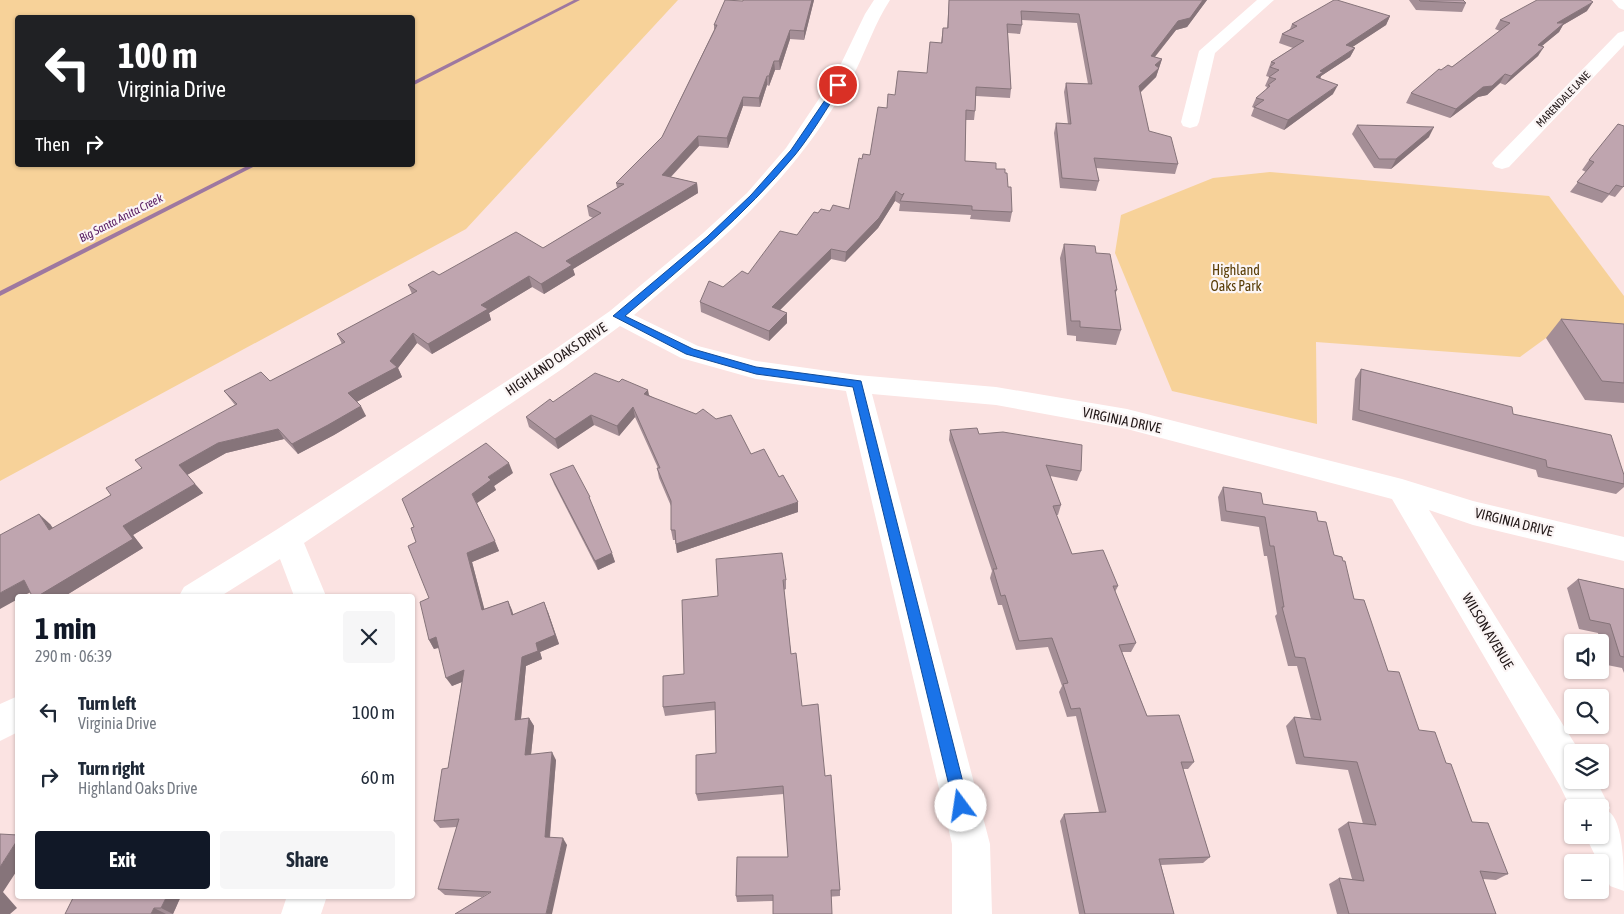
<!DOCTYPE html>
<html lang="en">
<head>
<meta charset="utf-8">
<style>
	:root { --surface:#fff; --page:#f6f6f7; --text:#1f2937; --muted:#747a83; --accent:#111827 }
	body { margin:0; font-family:"Asap Condensed",sans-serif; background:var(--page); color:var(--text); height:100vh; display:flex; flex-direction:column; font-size:19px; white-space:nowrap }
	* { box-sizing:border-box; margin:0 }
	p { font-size:16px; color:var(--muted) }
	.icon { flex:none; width:28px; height:28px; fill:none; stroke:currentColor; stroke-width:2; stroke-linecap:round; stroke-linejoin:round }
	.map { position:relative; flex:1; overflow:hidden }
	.panel { position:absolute; left:15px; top:594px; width:400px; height:305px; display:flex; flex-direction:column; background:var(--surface); border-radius:5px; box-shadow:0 1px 4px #0004 }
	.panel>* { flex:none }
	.top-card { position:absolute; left:15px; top:15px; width:400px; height:152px; border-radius:5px; box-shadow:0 1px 4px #0004; background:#202124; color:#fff; overflow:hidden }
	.buttons { position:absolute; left:1564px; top:634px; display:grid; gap:10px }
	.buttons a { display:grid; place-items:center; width:45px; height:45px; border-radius:5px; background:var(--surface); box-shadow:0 1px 4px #0004; font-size:25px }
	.pin { position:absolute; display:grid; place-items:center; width:42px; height:42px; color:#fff; margin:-21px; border:2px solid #fff; border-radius:50%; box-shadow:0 1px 5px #0007 }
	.me { position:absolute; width:55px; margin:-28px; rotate:346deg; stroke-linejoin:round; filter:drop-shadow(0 0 4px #0008) }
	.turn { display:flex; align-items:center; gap:18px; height:105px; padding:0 20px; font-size:22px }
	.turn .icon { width:65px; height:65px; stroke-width:2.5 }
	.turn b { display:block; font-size:35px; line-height:42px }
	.then { display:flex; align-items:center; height:48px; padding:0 20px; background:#0003; gap:10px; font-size:19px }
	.round { display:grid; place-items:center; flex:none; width:52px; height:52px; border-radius:5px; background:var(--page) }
	.head { display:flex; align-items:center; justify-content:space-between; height:85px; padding:0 20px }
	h1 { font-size:30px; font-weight:700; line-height:38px; color:var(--accent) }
	.action { display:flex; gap:10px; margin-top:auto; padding:10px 20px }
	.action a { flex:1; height:58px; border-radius:5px; background:var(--accent); color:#fff; font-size:20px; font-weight:700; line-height:58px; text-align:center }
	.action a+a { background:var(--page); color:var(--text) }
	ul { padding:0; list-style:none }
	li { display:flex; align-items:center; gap:15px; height:65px; padding:0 20px }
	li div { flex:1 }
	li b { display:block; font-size:19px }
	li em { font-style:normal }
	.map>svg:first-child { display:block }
</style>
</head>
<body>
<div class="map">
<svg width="1624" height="914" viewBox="0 0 1624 914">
	<rect width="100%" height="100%" fill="#fbe3e2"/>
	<g fill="#f7d299" fill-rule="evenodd">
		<path d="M0,0h678l-212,229 -466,252zM18,18h394v147h-394z"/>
		<polygon points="1270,172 1549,196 1624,296 1624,344 1546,338 1520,357 1316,342 1317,424 1172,391 1115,253 1121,215 1213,178"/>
	</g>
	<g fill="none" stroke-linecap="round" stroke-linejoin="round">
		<g fill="#9e78a0" fill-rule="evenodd">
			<polygon points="574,0 580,0 412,86 412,82"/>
			<polygon points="249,165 257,165 0,296 0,291"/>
		</g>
		<g fill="#fff" fill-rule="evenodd">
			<path d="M874,0h16c-15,23 -23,48 -35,72 -7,13 -16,26 -24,39 -53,83 -122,140 -197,204l64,31 58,15 101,14 139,12 131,22 275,70 71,22 151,36v24l-151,-36 -44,-15 151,242h-8v28h24l14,28 -2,3c16,9 16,60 16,80l-14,-5 -25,-51h15v-27h-28v3l-12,-25 -168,-287 -265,-70 -131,-24 -124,-11 118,450 2,70h-40v-70l-106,-453 -90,-12 -75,-21 -61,-32 -58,43 -258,174 22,53h-32l-14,-37 -59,37h-42l5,-9 92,-57 268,-173 66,-46 92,-77 45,-41 39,-45 51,-76 28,-58z"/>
			<polygon points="1257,0 1274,0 1215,53 1199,122 1197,126 1190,128 1183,126 1181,122 1199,51"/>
			<polygon points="1612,0 1624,0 1624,10 1619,8"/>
			<polygon points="1624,31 1624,45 1509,167 1502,169 1495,167 1492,163 1495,159 1618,33"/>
			<polygon points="18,696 18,732 0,741 0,704"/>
			<polygon points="287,896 327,896 321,914 281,914"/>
		</g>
	</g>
	<g fill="#a48e96">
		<polygon points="743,0 814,0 804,40 790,39 780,70 775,70 769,86 767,85 760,107 743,106 728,148 699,146 671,177 697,183 698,193 573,269 575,275 544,294 532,287 489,313 491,320 432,354 417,343 398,368 402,377 356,402 366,416 334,435 298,454 284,439 226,453 187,475 203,493 133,535 143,548 65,596 32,596 50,524 53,528 111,495 142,468 235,405 224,391 270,381 342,344 337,334 412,294 408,285 439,275 543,248 593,218 589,216 587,206 617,188 616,183 662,137 714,30 714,25 743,1"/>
		<polygon points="949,0 1207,0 1187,27 1176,30 1155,57 1162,59 1156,77 1140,92 1149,131 1178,164 1175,174 1096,168 1099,181 1096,191 1060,188 1054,133 1056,123 1068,124 1064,92 1066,83 1088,84 1077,23 1022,20 1022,25 1020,34 1008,33 1011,89 1010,98 976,96 975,111 974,120 966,120 965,161 996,169 1005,173 1012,212 1010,222 970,219 971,215 899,211 900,204 895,201 878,228 845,262 831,259 780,310 787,313 787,323 769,341 701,312 700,302 723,287 748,274 797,235 818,213 830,211 849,209 862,159 870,155 887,108 895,95 927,73 941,43 943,28 947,28"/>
		<polygon points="1409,0 1463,0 1466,3 1462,12 1416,10"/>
		<polygon points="1587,11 1563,25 1559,32 1542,46 1538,56 1505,85 1500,83 1487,95 1478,97 1450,118 1406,103 1411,93 1441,70 1452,67 1500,31 1495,29 1500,20"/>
		<polygon points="1390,16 1386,25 1352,47 1355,48 1350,57 1321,76 1320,79 1333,94 1284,130 1251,116 1254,108 1252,107 1256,98 1266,90 1267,87 1265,86 1269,77 1266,76 1271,62 1293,48 1279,43 1282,34 1290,29 1292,24"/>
		<polygon points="1357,125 1429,137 1391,169 1374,168 1352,134"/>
		<polygon points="1624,126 1624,186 1615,197 1609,195 1602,203 1570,192 1586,172 1582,170 1589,160"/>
		<polygon points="1064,244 1096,253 1117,290 1115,294 1121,330 1116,345 1076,341 1076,336 1067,335 1060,258"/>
		<polygon points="1561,319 1624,324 1624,403 1585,400 1546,338"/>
		<polygon points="1361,369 1513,414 1624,475 1624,487 1616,494 1538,477 1536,470 1352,420 1355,379"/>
		<polygon points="649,395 751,454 779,477 798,512 677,553 675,540 673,540 671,530 671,506 659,478 657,468 658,468 635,417 619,436 594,425 558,449 529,427 526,417 553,402"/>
		<polygon points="950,430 979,434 1081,471 1077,481 1050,476 1061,505 1058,515 1056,515 1072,554 1118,586 1115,592 1136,643 1131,652 1122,652 1147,716 1194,762 1188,769 1183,769 1210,857 1203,863 1161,865 1174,914 1079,914 1060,821 1064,814 1099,812 1076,716 1067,717 1059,692 1062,686 1048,647 1016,650 1002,605 998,605 990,578 992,571 949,440"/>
		<polygon points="513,473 494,486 496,490 477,503 499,551 472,562 484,609 508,601 513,614 548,612 559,644 540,652 542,659 526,666 521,719 529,718 534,726 531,755 556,760 550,838 567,845 482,897 445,895 438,889 457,827 440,828 434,821 448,768 462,682 452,686 439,648 434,649 429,640 429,598 416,542 414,527"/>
		<polygon points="550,474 593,506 615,562 598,570 554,484"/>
		<polygon points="1223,487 1263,504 1318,521 1334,555 1343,561 1354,599 1388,671 1419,730 1446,763 1472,822 1508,874 1496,880 1483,879 1496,914 1337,914 1329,884 1339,878 1352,879 1338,829 1348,822 1363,824 1348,770 1296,764 1286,726 1294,717 1311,719 1297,666 1288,666 1275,616 1277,614 1267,556 1264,556 1259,527 1221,521 1218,497"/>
		<polygon points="1578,579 1624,589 1624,673 1622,668 1607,665 1598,633 1579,629 1567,588"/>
		<polygon points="786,580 786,589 784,590 791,654 802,706 825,776 840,890 840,896 773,901 737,902 736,896 788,857 784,794 698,801 696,794 716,753 715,710 665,716 663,707 684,674 718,596"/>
		<polygon points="74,896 181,896 173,914 65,914"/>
	</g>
	<g fill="#86747a">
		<polygon points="812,0 814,0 804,40 804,31"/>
		<polygon points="1203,0 1207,0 1187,27 1176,30 1148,65 1151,56 1178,21"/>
		<polygon points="1593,2 1587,11 1563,25 1559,32 1532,54 1538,45 1557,23"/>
		<polygon points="1390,16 1386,25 1342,54 1346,45"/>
		<polygon points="790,30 790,39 780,70 779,61"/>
		<polygon points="1544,47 1538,56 1505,85 1511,76"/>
		<polygon points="1355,48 1350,57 1321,76 1319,81 1316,77 1320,71"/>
		<polygon points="1162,59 1156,77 1137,96 1139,86 1155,65"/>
		<polygon points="774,61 775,70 769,86 769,76"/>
		<polygon points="1505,74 1500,83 1487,95 1478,97 1450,118 1456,109 1483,87"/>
		<polygon points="767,76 767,85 760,107 759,98"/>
		<polygon points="1338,85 1333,94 1284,130 1288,120"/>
		<polygon points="743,97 743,106 728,148 727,138"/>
		<polygon points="1434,127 1429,137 1391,169 1396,159"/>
		<polygon points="698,136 699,146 663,185 662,175"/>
		<polygon points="697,183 698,193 573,269 575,275 544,294 541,284 566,261"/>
		<polygon points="896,191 895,201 878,228 845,262 846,252"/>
		<polygon points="831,249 831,259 773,317 772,307"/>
		<polygon points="529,276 532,287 489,313 491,320 432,354 428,344 481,305"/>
		<polygon points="787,313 787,323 769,341 769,331"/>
		<polygon points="413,333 417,343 398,368 402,377 353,404 348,393 390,361"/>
		<polygon points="648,390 650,400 644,394"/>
		<polygon points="361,406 366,416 334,435 298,454 292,444"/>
		<polygon points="633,407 635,417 619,436 617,426"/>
		<polygon points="591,415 594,425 558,449 555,439"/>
		<polygon points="278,429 284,439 226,453 187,475 179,465 218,443"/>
		<polygon points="509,463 513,473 494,486 496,490 477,503 472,494 488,477"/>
		<polygon points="195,484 203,493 133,535 143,548 65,596 38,596 123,526"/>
		<polygon points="798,502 798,512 677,553 676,544"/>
		<polygon points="39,514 50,524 60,540 49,530"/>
		<polygon points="495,541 499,551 472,562 487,619 482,610 467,553"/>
		<polygon points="612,553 615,562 598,570 595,561"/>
		<polygon points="24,580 35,590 23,596 18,596 18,599 0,609 0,593"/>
		<polygon points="508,601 512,610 516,624 512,615"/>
		<polygon points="544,602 548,612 559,644 540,652 542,659 526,666 520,728 515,720 522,657 536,643"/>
		<polygon points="436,637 442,646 434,649 429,640"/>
		<polygon points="464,670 469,679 452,686 446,678"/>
		<polygon points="529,718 534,726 530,763 525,755"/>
		<polygon points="552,752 556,760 549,844 545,837"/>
		<polygon points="563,838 567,845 552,914 546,914"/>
		<polygon points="18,839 18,869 3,892 17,908 10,914 0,914 0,867"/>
		<polygon points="167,896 181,896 173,914 161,908"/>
		<polygon points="154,908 166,914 151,914"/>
	</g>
	<g fill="#bfa5af" stroke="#86747a">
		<polygon points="725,0 743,1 743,0 812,0 804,31 790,30 779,61 774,61 769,76 767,76 759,98 743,97 727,138 698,136 662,175 697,183 566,261 572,265 541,284 529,276 481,305 488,309 428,344 413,333 390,361 397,367 348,393 361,406 328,425 292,444 278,429 218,443 179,465 195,484 123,526 133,539 38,596 32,596 24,580 0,593 0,535 39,514 49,530 111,495 106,488 142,468 135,460 237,404 224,391 261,372 270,381 345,342 337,334 417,291 408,285 433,271 439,275 516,232 543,248 601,213 587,206 624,184 616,183 662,137 717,25 714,25"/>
		<polygon points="949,0 1203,0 1190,18 1178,21 1151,56 1162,59 1155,65 1159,68 1139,86 1149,131 1171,137 1178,164 1094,158 1099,181 1062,178 1056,123 1071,124 1066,83 1092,84 1079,14 1021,11 1022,25 1007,24 1011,89 976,87 975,111 966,110 965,161 996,163 996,169 1005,169 1005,173 1007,173 1008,187 1011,187 1012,212 972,210 972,206 900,201 904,193 902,195 896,191 879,218 846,252 831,249 772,307 787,313 769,331 700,302 709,281 723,287 742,271 748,274 780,231 797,235 814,212 818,213 821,209 830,211 833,205 849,209 859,158 862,159 863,154 870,155 878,107 887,108 888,94 895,95 898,71 927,73 930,42 942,43 943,28 948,28"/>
		<polygon points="1334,0 1337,0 1390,16 1346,45 1355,48 1320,71 1323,72 1316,77 1338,85 1288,120 1254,107 1264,100 1256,98 1270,86 1268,85 1276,79 1269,77 1279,70 1270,67 1275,63 1271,62 1304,41 1282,34 1297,26 1292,24"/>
		<polygon points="1419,0 1463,0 1466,3 1420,1"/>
		<polygon points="1537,0 1590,0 1593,2 1557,23 1564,23 1538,45 1544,47 1511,76 1505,74 1492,86 1483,87 1456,109 1411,93 1439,69 1441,70 1448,65 1452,67 1510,23 1500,20"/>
		<polygon points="1618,124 1624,126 1624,186 1623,187 1616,185 1609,194 1577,182 1594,162 1589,160"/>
		<polygon points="1357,125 1434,127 1396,159 1379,159"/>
		<polygon points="1064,244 1095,246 1096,253 1110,254 1117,290 1115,290 1121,330 1080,327 1080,321 1071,321"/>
		<polygon points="1561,319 1624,324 1624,383 1602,381"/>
		<polygon points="1361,369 1512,407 1513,414 1611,435 1624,475 1624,484 1547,467 1546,460 1359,410"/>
		<polygon points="595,373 619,382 622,379 648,390 644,394 696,414 703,409 716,419 731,415 751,454 764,449 779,477 783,475 798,502 676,544 675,530 671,530 671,501 657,468 660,468 633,407 617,426 591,415 555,439 526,417 550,399 553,402"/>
		<polygon points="977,428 979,434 1003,432 1082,445 1081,471 1046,465 1061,505 1053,506 1072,554 1103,550 1118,586 1113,586 1136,643 1119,645 1147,716 1179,715 1194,762 1181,762 1210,857 1159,859 1174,914 1085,914 1064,814 1106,812 1080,708 1071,709 1063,684 1068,683 1052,638 1019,641 1005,595 1001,596 993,569 997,569 950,430"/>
		<polygon points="486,443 509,463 488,477 491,480 472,494 495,541 467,553 482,610 508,601 512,615 544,602 555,635 536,643 538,651 522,657 515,720 529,718 525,755 552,752 545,837 563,838 546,914 455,914 491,892 438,889 459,819 434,821 442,769 448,768 464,670 446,678 436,637 429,640 420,602 429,598 408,546 416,542 411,528 414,527 402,499"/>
		<polygon points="573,465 590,497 589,497 612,553 595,561 550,474"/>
		<polygon points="1223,487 1261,493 1263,504 1316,512 1318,521 1326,522 1334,555 1342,557 1343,561 1345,561 1354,599 1364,600 1388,671 1399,672 1419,730 1435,732 1446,763 1451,764 1472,822 1488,823 1508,874 1480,871 1496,914 1349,914 1339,878 1364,881 1348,822 1376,825 1357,762 1304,757 1294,717 1321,720 1305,658 1295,657 1282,607 1284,607 1274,546 1270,546 1265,517 1226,511"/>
		<polygon points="782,553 786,580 783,580 791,654 796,653 802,706 818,704 825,776 831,775 840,890 831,890 832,914 773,914 773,895 736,896 737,857 788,857 783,786 696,794 696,755 716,753 715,702 663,707 663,676 684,674 682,600 718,596 716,559"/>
		<polygon points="1578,579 1624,589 1624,657 1620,656 1610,624 1590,620"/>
		<polygon points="0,834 18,835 18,839 0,867"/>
		<polygon points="74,896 167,896 161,908 154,908 151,914 65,914"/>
	</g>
	<path fill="#1a73e8" stroke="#114b97" d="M836,84l6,1c-15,23 -30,49 -47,70 -51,61 -110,110 -170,161l68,33 63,18 105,14 108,425 -2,5 -6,2 -5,-2 -2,-5 -101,-419 -97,-13 -70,-20 -73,-38 94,-79 44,-42 40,-45z"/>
	<g text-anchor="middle" stroke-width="4.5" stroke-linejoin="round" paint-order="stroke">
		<g font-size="11" fill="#211717" stroke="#fbf5f5">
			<text transform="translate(1563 99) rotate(-46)" y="4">MARENDALE LANE</text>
		</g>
		<g font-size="12" font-style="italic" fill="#5b2064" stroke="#fbf5f5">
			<text transform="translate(121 218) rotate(-27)" y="4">Big Santa Anita Creek</text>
		</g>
		<g font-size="14" fill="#583c05" stroke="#fbf5f5">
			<text x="1236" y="275">Highland<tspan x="1236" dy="16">Oaks Park</tspan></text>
		</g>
		<g font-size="14" fill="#211717" stroke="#fbf5f5">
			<text transform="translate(556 359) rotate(-34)" y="5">HIGHLAND OAKS DRIVE</text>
			<text transform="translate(1122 420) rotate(12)" y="5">VIRGINIA DRIVE</text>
			<text transform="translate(1514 522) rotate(14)" y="5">VIRGINIA DRIVE</text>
			<text transform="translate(1488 631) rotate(59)" y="5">WILSON AVENUE</text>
		</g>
	</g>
</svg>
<div class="buttons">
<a><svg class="icon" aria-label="sound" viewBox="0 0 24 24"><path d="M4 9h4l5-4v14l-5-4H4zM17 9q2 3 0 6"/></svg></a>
<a><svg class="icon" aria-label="search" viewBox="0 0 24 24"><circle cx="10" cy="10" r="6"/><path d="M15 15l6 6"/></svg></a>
<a><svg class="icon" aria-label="layers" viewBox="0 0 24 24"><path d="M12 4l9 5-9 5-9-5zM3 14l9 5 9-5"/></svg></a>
<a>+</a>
<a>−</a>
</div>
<div class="pin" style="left:838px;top:85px;background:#d93025"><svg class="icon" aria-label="arrive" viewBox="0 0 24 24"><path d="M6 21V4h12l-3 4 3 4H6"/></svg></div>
<svg class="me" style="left:961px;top:806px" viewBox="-20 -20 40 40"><circle r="19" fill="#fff"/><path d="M0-13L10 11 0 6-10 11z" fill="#1a73e8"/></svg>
<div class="top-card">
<div class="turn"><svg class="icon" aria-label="left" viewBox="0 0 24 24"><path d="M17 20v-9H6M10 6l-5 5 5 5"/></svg><div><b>100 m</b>Virginia Drive</div></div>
<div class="then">Then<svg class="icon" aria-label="right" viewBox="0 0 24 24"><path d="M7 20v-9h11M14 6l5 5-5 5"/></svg></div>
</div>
<section class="panel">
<div class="head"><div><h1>1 min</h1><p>290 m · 06:39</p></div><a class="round"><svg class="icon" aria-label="close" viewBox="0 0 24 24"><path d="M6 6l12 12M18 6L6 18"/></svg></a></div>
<ul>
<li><svg class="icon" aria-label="left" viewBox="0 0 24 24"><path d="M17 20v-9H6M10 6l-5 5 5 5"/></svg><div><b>Turn left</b><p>Virginia Drive</p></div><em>100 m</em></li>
<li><svg class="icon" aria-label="right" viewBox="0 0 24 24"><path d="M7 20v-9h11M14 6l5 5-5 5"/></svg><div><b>Turn right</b><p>Highland Oaks Drive</p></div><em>60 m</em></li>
</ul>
<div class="action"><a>Exit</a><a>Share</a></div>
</section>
</div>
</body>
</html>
